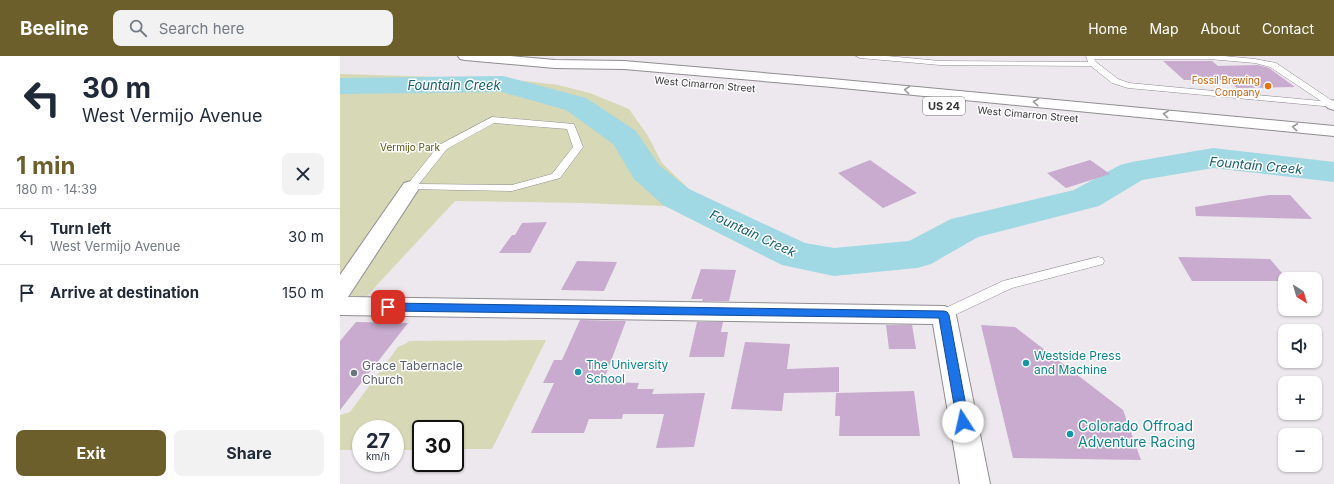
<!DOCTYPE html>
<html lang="en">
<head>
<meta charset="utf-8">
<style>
	:root { --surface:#fff; --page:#f2f2f3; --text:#1f2937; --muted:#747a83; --line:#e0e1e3; --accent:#6c5f2c }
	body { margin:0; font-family:Inter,sans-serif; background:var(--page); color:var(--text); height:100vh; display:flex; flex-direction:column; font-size:15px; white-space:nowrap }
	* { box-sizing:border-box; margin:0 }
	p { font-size:13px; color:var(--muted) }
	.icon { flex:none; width:22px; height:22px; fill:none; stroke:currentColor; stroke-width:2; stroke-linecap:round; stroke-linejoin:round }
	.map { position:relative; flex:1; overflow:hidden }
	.drawer { display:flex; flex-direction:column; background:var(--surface); width:340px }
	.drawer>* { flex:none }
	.hud { background:#fff; color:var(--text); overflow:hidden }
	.needle { width:26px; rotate:143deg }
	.tools { position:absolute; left:938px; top:216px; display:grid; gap:8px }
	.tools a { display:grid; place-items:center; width:44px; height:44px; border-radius:8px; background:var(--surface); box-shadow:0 1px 3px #0004; font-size:20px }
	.speed { position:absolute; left:12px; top:364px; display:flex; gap:8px; font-size:20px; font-weight:700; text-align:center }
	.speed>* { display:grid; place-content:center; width:52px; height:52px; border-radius:50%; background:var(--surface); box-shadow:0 1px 3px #0004; line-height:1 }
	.speed small { font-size:10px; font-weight:400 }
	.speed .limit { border:2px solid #111; border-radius:6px; background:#fff; color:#111 }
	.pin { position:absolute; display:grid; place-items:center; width:34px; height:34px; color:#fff; margin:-17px; border-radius:8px; box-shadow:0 2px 6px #0006 }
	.me { position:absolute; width:44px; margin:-22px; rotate:350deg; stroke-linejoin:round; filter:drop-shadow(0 0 3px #0008) }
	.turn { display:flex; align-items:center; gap:14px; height:84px; padding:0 16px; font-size:18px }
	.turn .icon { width:52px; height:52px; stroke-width:2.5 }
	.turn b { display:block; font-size:28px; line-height:34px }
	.round { display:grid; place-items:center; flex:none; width:42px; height:42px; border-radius:8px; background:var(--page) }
	.headline { display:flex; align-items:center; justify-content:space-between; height:68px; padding:0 16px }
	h1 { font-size:24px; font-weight:700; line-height:30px; color:var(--accent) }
	.primary-button { display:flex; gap:8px; margin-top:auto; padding:8px 16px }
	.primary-button a { flex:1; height:46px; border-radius:8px; background:var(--accent); color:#fff; font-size:16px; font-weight:700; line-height:46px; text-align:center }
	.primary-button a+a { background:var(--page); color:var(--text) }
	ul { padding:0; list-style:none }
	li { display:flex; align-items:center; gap:12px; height:56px; padding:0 16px; border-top:1px solid var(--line) }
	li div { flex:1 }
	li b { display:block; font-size:15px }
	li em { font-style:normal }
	header { display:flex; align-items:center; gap:24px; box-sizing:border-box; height:56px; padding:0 20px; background:var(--accent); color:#fff }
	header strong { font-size:19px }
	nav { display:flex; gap:22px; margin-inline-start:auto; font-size:14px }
	.search { width:280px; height:36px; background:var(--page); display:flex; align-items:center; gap:10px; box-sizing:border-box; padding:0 14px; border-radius:8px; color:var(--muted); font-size:15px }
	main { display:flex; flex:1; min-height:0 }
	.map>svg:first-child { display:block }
</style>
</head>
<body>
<header>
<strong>Beeline</strong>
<div class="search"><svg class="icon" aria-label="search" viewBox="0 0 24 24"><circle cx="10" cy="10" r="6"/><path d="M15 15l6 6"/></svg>Search here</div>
<nav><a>Home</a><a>Map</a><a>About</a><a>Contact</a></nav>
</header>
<main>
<section class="drawer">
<div class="hud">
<div class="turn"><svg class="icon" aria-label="left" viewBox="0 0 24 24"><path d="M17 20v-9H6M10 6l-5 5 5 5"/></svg><div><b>30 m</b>West Vermijo Avenue</div></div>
</div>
<div class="headline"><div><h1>1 min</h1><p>180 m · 14:39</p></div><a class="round"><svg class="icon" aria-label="close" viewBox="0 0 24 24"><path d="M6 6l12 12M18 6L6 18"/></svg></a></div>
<ul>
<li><svg class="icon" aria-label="left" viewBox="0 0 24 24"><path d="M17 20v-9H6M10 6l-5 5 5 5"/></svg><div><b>Turn left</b><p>West Vermijo Avenue</p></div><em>30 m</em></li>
<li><svg class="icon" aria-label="arrive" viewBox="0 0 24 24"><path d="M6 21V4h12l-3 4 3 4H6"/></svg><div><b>Arrive at destination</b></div><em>150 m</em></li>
</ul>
<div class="primary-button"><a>Exit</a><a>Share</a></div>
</section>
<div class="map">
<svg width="994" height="428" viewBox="0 0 994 428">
	<rect width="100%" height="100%" fill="#ece8ed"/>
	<g fill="#d7d9b6">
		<polygon points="0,18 168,23 218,29 250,37 289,53 308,80 322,107 351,135 378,152 241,147 115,145 23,244 0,243"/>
		<polygon points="206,284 152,393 115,393 115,373 81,373 81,394 55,394 55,373 21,373 21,394 0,394 0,359 10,356 58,291 67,287 69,285"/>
	</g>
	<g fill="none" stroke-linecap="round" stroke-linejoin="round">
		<polygon fill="#a0d8e3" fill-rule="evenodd" points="163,20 246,42 296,75 319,109 349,133 465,187 494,192 569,185 611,163 734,134 780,109 792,106 873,92 994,106 994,126 873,112 802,124 759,150 638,181 591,208 577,212 494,220 442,209 323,149 294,123 273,88 226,54 162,36 0,38 0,22"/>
	</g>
	<g fill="#c8abcf">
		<polygon points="823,5 872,5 878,10 918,9 929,12 955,31 897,32 887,24 844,24"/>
		<polygon points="530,104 577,137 543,152 498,117"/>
		<polygon points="750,104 770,118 726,132 707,117"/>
		<polygon points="929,139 950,139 972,163 856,160 855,151"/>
		<polygon points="207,166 190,197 159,197 172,179 175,179 182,167"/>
		<polygon points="838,201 930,203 947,223 945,223 945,225 852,225"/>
		<polygon points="237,205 277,206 264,235 221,234"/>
		<polygon points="361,213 396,214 389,245 362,245 363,243 351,243"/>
		<polygon points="240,264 286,265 263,326 299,327 297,333 314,333 312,338 365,337 354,391 316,392 324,358 283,358 282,363 249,363 244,377 191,377 214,327 203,327 214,304 222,304"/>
		<polygon points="16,266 68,267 0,354 0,285"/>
		<polygon points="357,266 383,266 381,276 388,276 384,301 349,301"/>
		<polygon points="546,269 572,269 576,293 549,293"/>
		<polygon points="641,269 675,271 783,354 801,404 673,402"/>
		<polygon points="405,286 450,288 447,313 499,311 499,336 444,337 442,355 391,353"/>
		<polygon points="574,335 580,380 499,380 500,360 495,360 496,337"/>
	</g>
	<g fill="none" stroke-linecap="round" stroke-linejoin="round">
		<g stroke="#908d91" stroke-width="1">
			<g id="service">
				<path d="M516,0h31l53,5 148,1 -2,-6h138l31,3 21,4 58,39v5l-206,-19 -16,-5 -21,-17 -151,-1 -80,-7zM754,3h115l46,4 15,4 51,34 -192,-18 -11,-4 -22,-17z"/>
				<path d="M152,61l82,7 9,23 -23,31 -48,13 -105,-2 -1,-2 1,-2 32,-40zM154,67l73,6 6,18 -21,27 -40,11 -93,-1 28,-35z"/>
				<polygon points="758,201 763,202 764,205 763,208 672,232 604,264 599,263 597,259 599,255 663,225"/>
			</g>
		</g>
		<g stroke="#908d91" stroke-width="2">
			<g id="minor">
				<polygon points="994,44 994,54 988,52 985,49 988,46"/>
				<polygon points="71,125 78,127 80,131 8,241 604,250 612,253 616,259 650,428 620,428 593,268 0,259 0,219 64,127"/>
			</g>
		</g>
		<g stroke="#908d91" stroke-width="2">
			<polygon id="trunk" points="118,0 170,0 215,4 284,5 492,23 994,70 994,80 492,31 284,13 215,12 125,4 120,3"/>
		</g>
		<use href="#service" fill="#fff" fill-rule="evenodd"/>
		<use href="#minor" fill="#fff" fill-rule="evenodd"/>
		<use href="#trunk" fill="#fff" fill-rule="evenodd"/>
	</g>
	<defs><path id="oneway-chevron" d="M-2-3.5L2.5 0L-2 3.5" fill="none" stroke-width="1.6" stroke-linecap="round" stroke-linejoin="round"/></defs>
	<g stroke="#9a9a9a">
		<use href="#oneway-chevron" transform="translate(567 34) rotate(-175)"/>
		<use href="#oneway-chevron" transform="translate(696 46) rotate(-175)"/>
		<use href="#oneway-chevron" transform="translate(826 58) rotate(-174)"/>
		<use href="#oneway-chevron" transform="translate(955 71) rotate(-174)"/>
	</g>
	<polygon fill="#1a73e8" stroke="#114b97" points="48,247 604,255 607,256 609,259 629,366 627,370 623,372 619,370 617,366 599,262 48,255 44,254 43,251 44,249"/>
	<circle fill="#e8710a" stroke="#fff" stroke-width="1.5" cx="928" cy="30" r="4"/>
	<g fill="#0f9aa8" stroke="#fff" stroke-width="1.5">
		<circle cx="686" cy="307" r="4"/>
		<circle cx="238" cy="316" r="4"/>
		<circle cx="730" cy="378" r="4"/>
	</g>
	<circle fill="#6b7280" stroke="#fff" stroke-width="1.5" cx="14" cy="317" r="4"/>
	<g text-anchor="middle" stroke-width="3" stroke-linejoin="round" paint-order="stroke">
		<g font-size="10" fill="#c56008" stroke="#fff" text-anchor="end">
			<text x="920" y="28">Fossil Brewing<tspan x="920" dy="12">Company</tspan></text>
		</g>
		<g font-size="10" fill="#363436" stroke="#fff">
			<text transform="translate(365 28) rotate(5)" y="4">West Cimarron Street</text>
			<text transform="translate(688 58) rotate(5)" y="4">West Cimarron Street</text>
		</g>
		<g font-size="10" fill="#55560d" stroke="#fff">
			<text x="70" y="95">Vermijo Park</text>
		</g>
		<rect fill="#fff" stroke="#727172" stroke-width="1" x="583" y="41" width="42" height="18" rx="3"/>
		<g font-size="11" font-weight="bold" fill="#363436">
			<text x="604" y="54">US 24</text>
		</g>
		<g font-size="12" fill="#0d838f" stroke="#fff" text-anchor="start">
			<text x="694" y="304">Westside Press<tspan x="694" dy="14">and Machine</tspan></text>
			<text x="246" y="313">The University<tspan x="246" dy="14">School</tspan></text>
		</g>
		<g font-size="12" fill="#5b616d" stroke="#fff" text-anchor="start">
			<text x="22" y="314">Grace Tabernacle<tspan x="22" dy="14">Church</tspan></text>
		</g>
		<g font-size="13" font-style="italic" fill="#115e6a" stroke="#fff">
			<text x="114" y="34">Fountain Creek</text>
			<text transform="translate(916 109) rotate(5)" y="5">Fountain Creek</text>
			<text transform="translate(413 177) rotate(25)" y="5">Fountain Creek</text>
		</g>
		<g font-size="14" fill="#0d838f" stroke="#fff" text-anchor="start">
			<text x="738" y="375">Colorado Offroad<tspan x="738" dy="16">Adventure Racing</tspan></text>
		</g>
	</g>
</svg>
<div class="tools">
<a><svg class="needle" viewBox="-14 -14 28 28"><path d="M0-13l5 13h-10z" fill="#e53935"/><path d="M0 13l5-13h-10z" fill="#747a83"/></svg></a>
<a><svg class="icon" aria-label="sound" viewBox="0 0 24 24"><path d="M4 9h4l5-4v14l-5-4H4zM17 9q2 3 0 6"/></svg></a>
<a>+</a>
<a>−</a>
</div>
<div class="speed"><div>27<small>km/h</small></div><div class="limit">30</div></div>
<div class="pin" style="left:48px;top:251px;background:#d93025"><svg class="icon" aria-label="arrive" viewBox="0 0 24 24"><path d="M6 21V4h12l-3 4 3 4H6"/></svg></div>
<svg class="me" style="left:623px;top:366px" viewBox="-20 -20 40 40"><circle r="19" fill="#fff"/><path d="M0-13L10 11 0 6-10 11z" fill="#1a73e8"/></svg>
</div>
</main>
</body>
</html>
